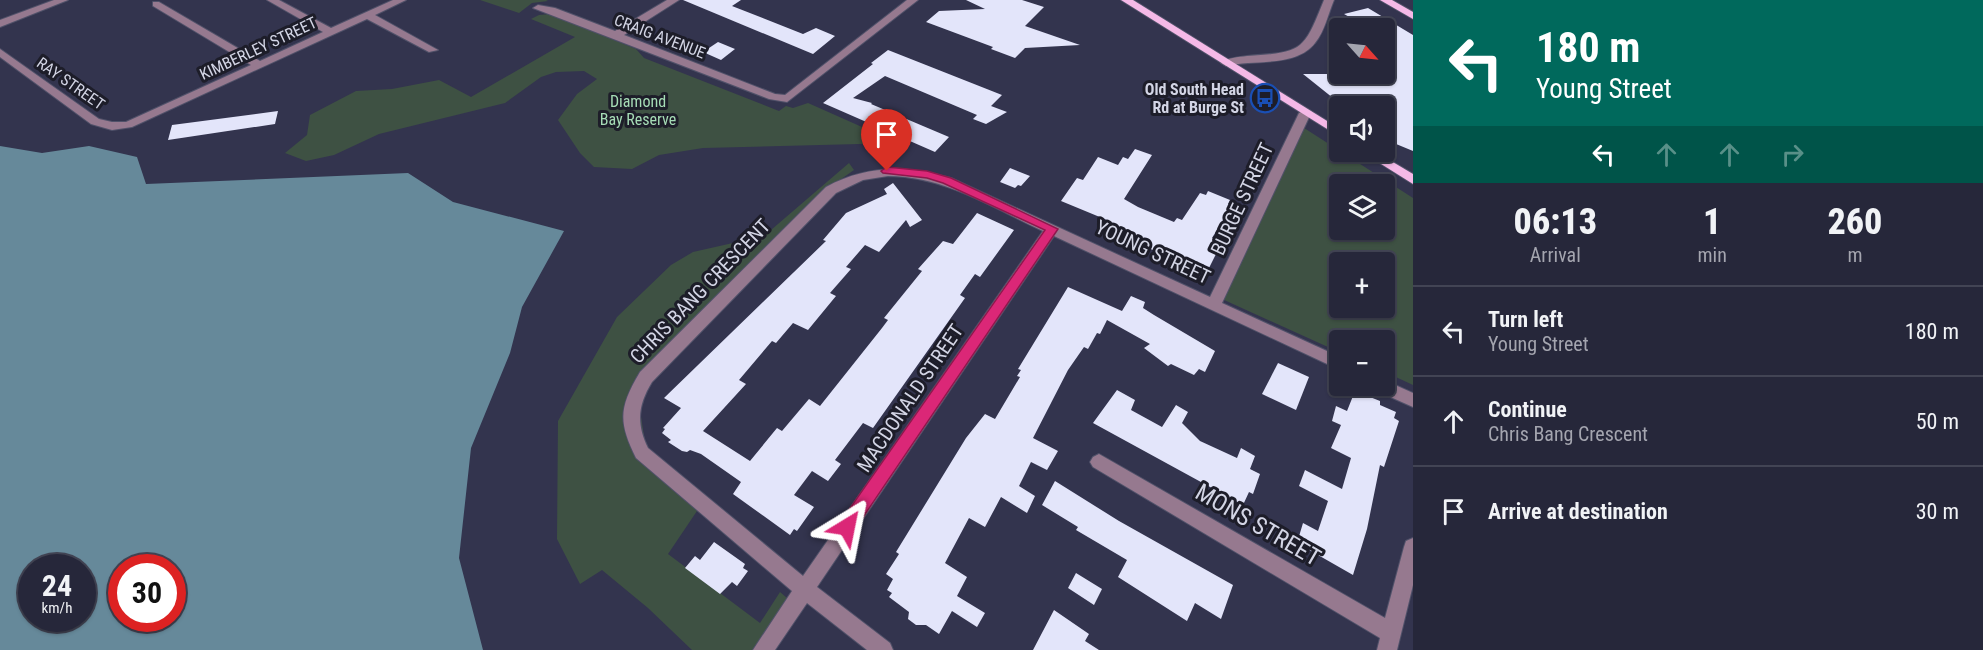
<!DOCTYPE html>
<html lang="en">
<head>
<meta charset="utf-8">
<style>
	:root { --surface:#26273a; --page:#323345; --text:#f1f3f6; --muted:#a4a5af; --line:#424454 }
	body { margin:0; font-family:"Roboto Condensed",sans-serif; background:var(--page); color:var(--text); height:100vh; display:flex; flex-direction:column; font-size:22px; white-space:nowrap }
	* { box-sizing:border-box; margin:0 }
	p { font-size:20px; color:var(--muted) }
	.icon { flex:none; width:33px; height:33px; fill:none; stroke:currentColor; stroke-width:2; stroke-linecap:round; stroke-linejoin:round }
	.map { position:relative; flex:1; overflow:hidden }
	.side { display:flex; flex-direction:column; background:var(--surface); width:570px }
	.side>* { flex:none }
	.guide { background:#00695c; color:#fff; overflow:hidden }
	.needle { width:39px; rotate:117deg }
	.controls { position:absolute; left:1329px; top:18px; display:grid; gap:12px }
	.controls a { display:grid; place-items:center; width:66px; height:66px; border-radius:6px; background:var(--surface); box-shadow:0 2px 4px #0004,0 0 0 2px var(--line); font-size:30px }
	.speed { position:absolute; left:18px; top:554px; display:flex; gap:12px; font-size:30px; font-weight:700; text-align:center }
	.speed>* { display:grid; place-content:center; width:78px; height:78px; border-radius:50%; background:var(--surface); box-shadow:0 2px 4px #0004,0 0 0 2px var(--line); line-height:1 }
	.speed small { font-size:15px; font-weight:400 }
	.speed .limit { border:9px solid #d22; background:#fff; color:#111 }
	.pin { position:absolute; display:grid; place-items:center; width:51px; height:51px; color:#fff; margin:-62px -26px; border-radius:50% 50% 50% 0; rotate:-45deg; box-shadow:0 0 6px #0007 }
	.pin .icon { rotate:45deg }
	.me { position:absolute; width:66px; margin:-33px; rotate:35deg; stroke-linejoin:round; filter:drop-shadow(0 0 4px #0008) }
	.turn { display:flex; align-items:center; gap:21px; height:126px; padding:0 24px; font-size:27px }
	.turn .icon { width:78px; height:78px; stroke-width:2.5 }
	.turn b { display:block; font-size:42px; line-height:51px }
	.lanes { display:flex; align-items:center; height:57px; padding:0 24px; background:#0003; justify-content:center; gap:30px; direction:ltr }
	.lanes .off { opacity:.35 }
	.eta { display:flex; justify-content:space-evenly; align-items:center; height:102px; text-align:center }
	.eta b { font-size:36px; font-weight:800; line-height:42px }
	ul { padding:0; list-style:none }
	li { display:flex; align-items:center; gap:18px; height:90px; padding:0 24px; border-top:2px solid var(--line) }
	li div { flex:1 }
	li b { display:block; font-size:22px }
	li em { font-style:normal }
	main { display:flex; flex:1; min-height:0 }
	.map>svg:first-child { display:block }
</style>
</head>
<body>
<main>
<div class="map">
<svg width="1413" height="650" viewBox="0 0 1413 650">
	<rect width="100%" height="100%" fill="#33344e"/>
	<g fill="#3e5143" fill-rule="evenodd">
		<polygon points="480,0 546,0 548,1 532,3 519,13"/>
		<polygon points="550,14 636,49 644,58 779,111 786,106 793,108 808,103 898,143 703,148 659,155 632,169 594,167 580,153 558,120 577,94 597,79 584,71 556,72 541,77 505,103 379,134 334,155 306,161 285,153 307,135 310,115 356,91 392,89 439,80 471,97 575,37 531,19 539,15"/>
		<path d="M1301,126l112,72v187l-28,-13 -1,-32h-44l-1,12 -117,-53zM1340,184h44v46h-44zM1340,262h44v46h-44z"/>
		<polygon points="849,163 854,170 837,182 656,368 640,410 647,455 699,508 668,554 760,623 780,592 794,604 765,650 692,650 648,608 602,570 580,584 557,539 558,421 617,317 671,265 693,252 764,236"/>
	</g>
	<path fill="#66899a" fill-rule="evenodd" d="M0,146l42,7 47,-7 48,11 9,27 262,-11 45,29 111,29 -42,76 -12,46 -39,95 -12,110 24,92h-483zM32,567h50v51h-50zM122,567h50v51h-50z"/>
	<g fill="#e3e5fa">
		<polygon points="683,0 741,0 732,6 803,34 816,28 835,36 813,54"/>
		<polygon points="966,0 1022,0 1044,7 1025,26 1080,45 1025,48 1015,58 991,49 993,47 926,22 939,11 985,9"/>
		<polygon points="1368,8 1413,35 1413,151 1384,139 1384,106 1343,106 1303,74 1384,74 1384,28 1369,28 1344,14"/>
		<polygon points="718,42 735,49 721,60 703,52"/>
		<polygon points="888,50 1002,95 991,106 1007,112 986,124 973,119 977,115 885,76 853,98 872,103 871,104 949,137 935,152 823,103 873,64 871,63"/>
		<polygon points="278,111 275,124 168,140 172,125"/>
		<polygon points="1135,149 1152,155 1124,199 1138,207 1174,222 1177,218 1182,220 1200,193 1206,195 1208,191 1230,200 1228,204 1232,206 1212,238 1222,242 1206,274 1102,227 1107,220 1061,201 1077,178 1083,180 1098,157 1118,165 1123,157 1128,159"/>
		<polygon points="1010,168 1030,176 1021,186 1018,185 1015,188 1000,182"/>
		<polygon points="893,183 922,220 910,227 906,220 879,252 865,245 846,267 851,269 830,293 836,296 808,330 793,323 776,343 772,341 739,380 746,384 703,431 750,461 777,428 782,431 809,399 820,406 882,328 888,320 884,318 922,271 918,269 943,241 953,244 977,213 1014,230 980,277 975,274 960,295 965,298 873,428 863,423 835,460 841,464 828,481 812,471 794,495 814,507 797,531 794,529 790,535 733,494 741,482 701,454 690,450 687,452 682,451 668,442 671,440 662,433 665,429 663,428 681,408 664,398 826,241 823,240 846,213 887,194 884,189"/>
		<polygon points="1068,287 1122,311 1131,296 1145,302 1143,308 1154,315 1215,351 1205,372 1199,369 1194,375 1171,364 1168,366 1144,348 1150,344 1107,320 1100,334 1097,333 1088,349 1084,347 1068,370 1033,438 1058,451 1047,470 1031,462 1019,486 1035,496 1027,513 1001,497 985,527 969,518 945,563 967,577 957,596 985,613 977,627 952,611 939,634 926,625 916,625 908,619 909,612 889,597 892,593 887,590 893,579 886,574 899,554 896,552 966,438 985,414 995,419 1020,377 1017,376 1021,370 1018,369"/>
		<polygon points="1278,363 1309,377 1296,410 1262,394"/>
		<polygon points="1117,390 1135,400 1131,410 1162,427 1176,405 1188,412 1182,423 1200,441 1237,458 1241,448 1255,456 1250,469 1260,474 1253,494 1249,492 1243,505 1093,423"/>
		<polygon points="1355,391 1380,401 1380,405 1396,412 1394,418 1399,421 1384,467 1380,465 1367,529 1353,575 1297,543 1303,523 1318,531 1328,501 1299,486 1305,470 1342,489 1351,458 1331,448 1341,425 1332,421 1336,406 1347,411"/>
		<polygon points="1055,481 1119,521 1233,585 1221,619 1195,603 1187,621 1118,577 1127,560 1076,530 1078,527 1042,505"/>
		<polygon points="714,542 745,564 743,568 748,571 737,586 732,582 720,594 685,568 695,556 700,560"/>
		<polygon points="1076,573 1102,589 1094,605 1068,588"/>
		<polygon points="1054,610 1089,634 1085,641 1099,650 1033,650"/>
	</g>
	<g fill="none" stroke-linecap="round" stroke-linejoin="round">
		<g stroke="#505169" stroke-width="2">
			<g id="minor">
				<polygon points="54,0 68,0 0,27 0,20"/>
				<polygon points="267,0 279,0 331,28 393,0 406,0 375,15 438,50 429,52 367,19 132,127 112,130 91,124 0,57 0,49 99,119 112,122 126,122 251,65 153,6 153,2 159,2 260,61 323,32"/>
				<polygon points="667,0 679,0 624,35 775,94 785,95 907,0 918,0 787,102 769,99 533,8 538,5 555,8 615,31"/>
				<path d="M1324,0h10c-6,14 -9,31 -19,43 -19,25 -62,16 -89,23l-5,-3c6,-5 17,-6 26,-7 56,-4 56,-4 77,-56z"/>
				<path d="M1305,110l6,3 -89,190 118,54v13l-286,-134 -237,351 73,56 3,7h-26l-60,-47 -32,47h-22l39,-59 -156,-133c-18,-36 -17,-51 4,-86l186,-185c42,-23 81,-21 125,-9l259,119 89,-184zM888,176c56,0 105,32 155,55l-240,345 -155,-128c-12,-25 -10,-43 4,-66l184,-189 27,-13z"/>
				<polygon points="1384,380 1413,393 1413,407 1377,391 1375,386 1384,386"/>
				<polygon points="1099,454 1385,618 1404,547 1406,541 1413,538 1413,585 1397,650 1377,650 1380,638 1093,467 1090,462 1093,457"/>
			</g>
		</g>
		<g stroke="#505169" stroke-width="2">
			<g id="major">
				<polygon points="1121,0 1133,0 1340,129 1340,137"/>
				<polygon points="1380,0 1392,0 1413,12 1413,19"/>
				<polygon points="1362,152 1376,152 1413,174 1413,184"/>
			</g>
		</g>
		<use href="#minor" fill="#96798f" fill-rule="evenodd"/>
		<use href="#major" fill="#f5b9e7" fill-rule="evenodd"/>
	</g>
	<polygon fill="#db2777" stroke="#8e194d" stroke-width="1.5" points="887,167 927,171 951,178 1058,229 853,532 847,534 841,532 839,527 841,521 1045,230 943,183 927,178 883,173 881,171"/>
	<defs>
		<g id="bus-ring" transform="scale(1.5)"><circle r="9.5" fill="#1d1d29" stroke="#1a4fb4" stroke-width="1.5"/><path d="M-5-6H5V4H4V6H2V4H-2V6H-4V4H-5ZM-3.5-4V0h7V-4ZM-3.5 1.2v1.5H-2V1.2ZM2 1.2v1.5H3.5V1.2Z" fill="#1a4fb4"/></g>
	</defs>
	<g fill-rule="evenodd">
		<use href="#bus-ring" x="1265" y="98"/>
	</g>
	<g text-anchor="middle" stroke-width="6" stroke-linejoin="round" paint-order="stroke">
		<g font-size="16" fill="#d3d5e5" stroke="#1d1d29">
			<text transform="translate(660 36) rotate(21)" y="6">CRAIG AVENUE</text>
			<text transform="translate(258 48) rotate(-25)" y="6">KIMBERLEY STREET</text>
			<text transform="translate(71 83) rotate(35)" y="6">RAY STREET</text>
		</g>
		<g font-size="16" font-weight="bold" fill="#d3d5e5" stroke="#1d1d29" text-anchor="end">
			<text x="1244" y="95">Old South Head<tspan x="1244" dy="18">Rd at Burge St</tspan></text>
		</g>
		<g font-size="16" fill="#a6dcb6" stroke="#1d1d29">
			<text x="638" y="107">Diamond<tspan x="638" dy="18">Bay Reserve</tspan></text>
		</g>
		<g font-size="20" fill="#d3d5e5" stroke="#1d1d29">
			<text transform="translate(1242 199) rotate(-65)" y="7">BURGE STREET</text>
			<text transform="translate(1153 252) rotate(25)" y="7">YOUNG STREET</text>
			<text transform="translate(700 291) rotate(-46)" y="7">CHRIS BANG CRESCENT</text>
			<text transform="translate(910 398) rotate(-56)" y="7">MACDONALD STREET</text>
		</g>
		<g font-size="24" fill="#d3d5e5" stroke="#1d1d29">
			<text transform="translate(1258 525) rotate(30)" y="8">MONS STREET</text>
		</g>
	</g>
</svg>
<div class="controls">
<a><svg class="needle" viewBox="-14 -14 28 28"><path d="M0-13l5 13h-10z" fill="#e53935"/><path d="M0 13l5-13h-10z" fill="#a4a5af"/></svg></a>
<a><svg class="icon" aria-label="sound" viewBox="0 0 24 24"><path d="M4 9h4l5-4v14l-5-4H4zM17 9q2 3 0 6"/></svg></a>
<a><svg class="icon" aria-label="layers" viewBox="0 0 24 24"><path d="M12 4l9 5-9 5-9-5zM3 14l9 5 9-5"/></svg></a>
<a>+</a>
<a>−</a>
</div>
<div class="speed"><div>24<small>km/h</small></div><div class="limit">30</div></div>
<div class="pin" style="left:887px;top:171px;background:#d93025"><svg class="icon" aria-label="arrive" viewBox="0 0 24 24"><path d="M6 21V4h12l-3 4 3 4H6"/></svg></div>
<svg class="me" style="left:847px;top:527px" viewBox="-20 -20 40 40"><path d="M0-17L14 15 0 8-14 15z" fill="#db2777" stroke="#fff" stroke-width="4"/></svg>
</div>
<section class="side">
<div class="guide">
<div class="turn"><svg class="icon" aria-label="left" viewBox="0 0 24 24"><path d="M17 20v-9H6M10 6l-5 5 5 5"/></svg><div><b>180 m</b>Young Street</div></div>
<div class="lanes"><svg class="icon" aria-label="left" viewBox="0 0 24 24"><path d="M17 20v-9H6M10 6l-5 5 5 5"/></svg><svg class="icon off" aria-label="ahead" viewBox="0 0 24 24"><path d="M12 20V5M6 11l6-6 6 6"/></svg><svg class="icon off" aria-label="ahead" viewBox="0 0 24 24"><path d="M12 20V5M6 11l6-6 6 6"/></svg><svg class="icon off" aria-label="right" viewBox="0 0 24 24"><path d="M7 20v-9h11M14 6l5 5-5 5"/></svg></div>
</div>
<div class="eta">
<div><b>06:13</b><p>Arrival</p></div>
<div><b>1</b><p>min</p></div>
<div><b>260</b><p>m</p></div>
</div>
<ul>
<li><svg class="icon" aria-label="left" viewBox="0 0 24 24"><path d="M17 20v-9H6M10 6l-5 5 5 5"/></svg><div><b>Turn left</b><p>Young Street</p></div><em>180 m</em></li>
<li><svg class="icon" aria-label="ahead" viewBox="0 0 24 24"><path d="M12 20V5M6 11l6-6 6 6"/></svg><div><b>Continue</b><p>Chris Bang Crescent</p></div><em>50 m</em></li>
<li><svg class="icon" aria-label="arrive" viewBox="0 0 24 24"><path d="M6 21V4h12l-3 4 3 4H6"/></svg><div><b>Arrive at destination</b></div><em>30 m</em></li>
</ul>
</section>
</main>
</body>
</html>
